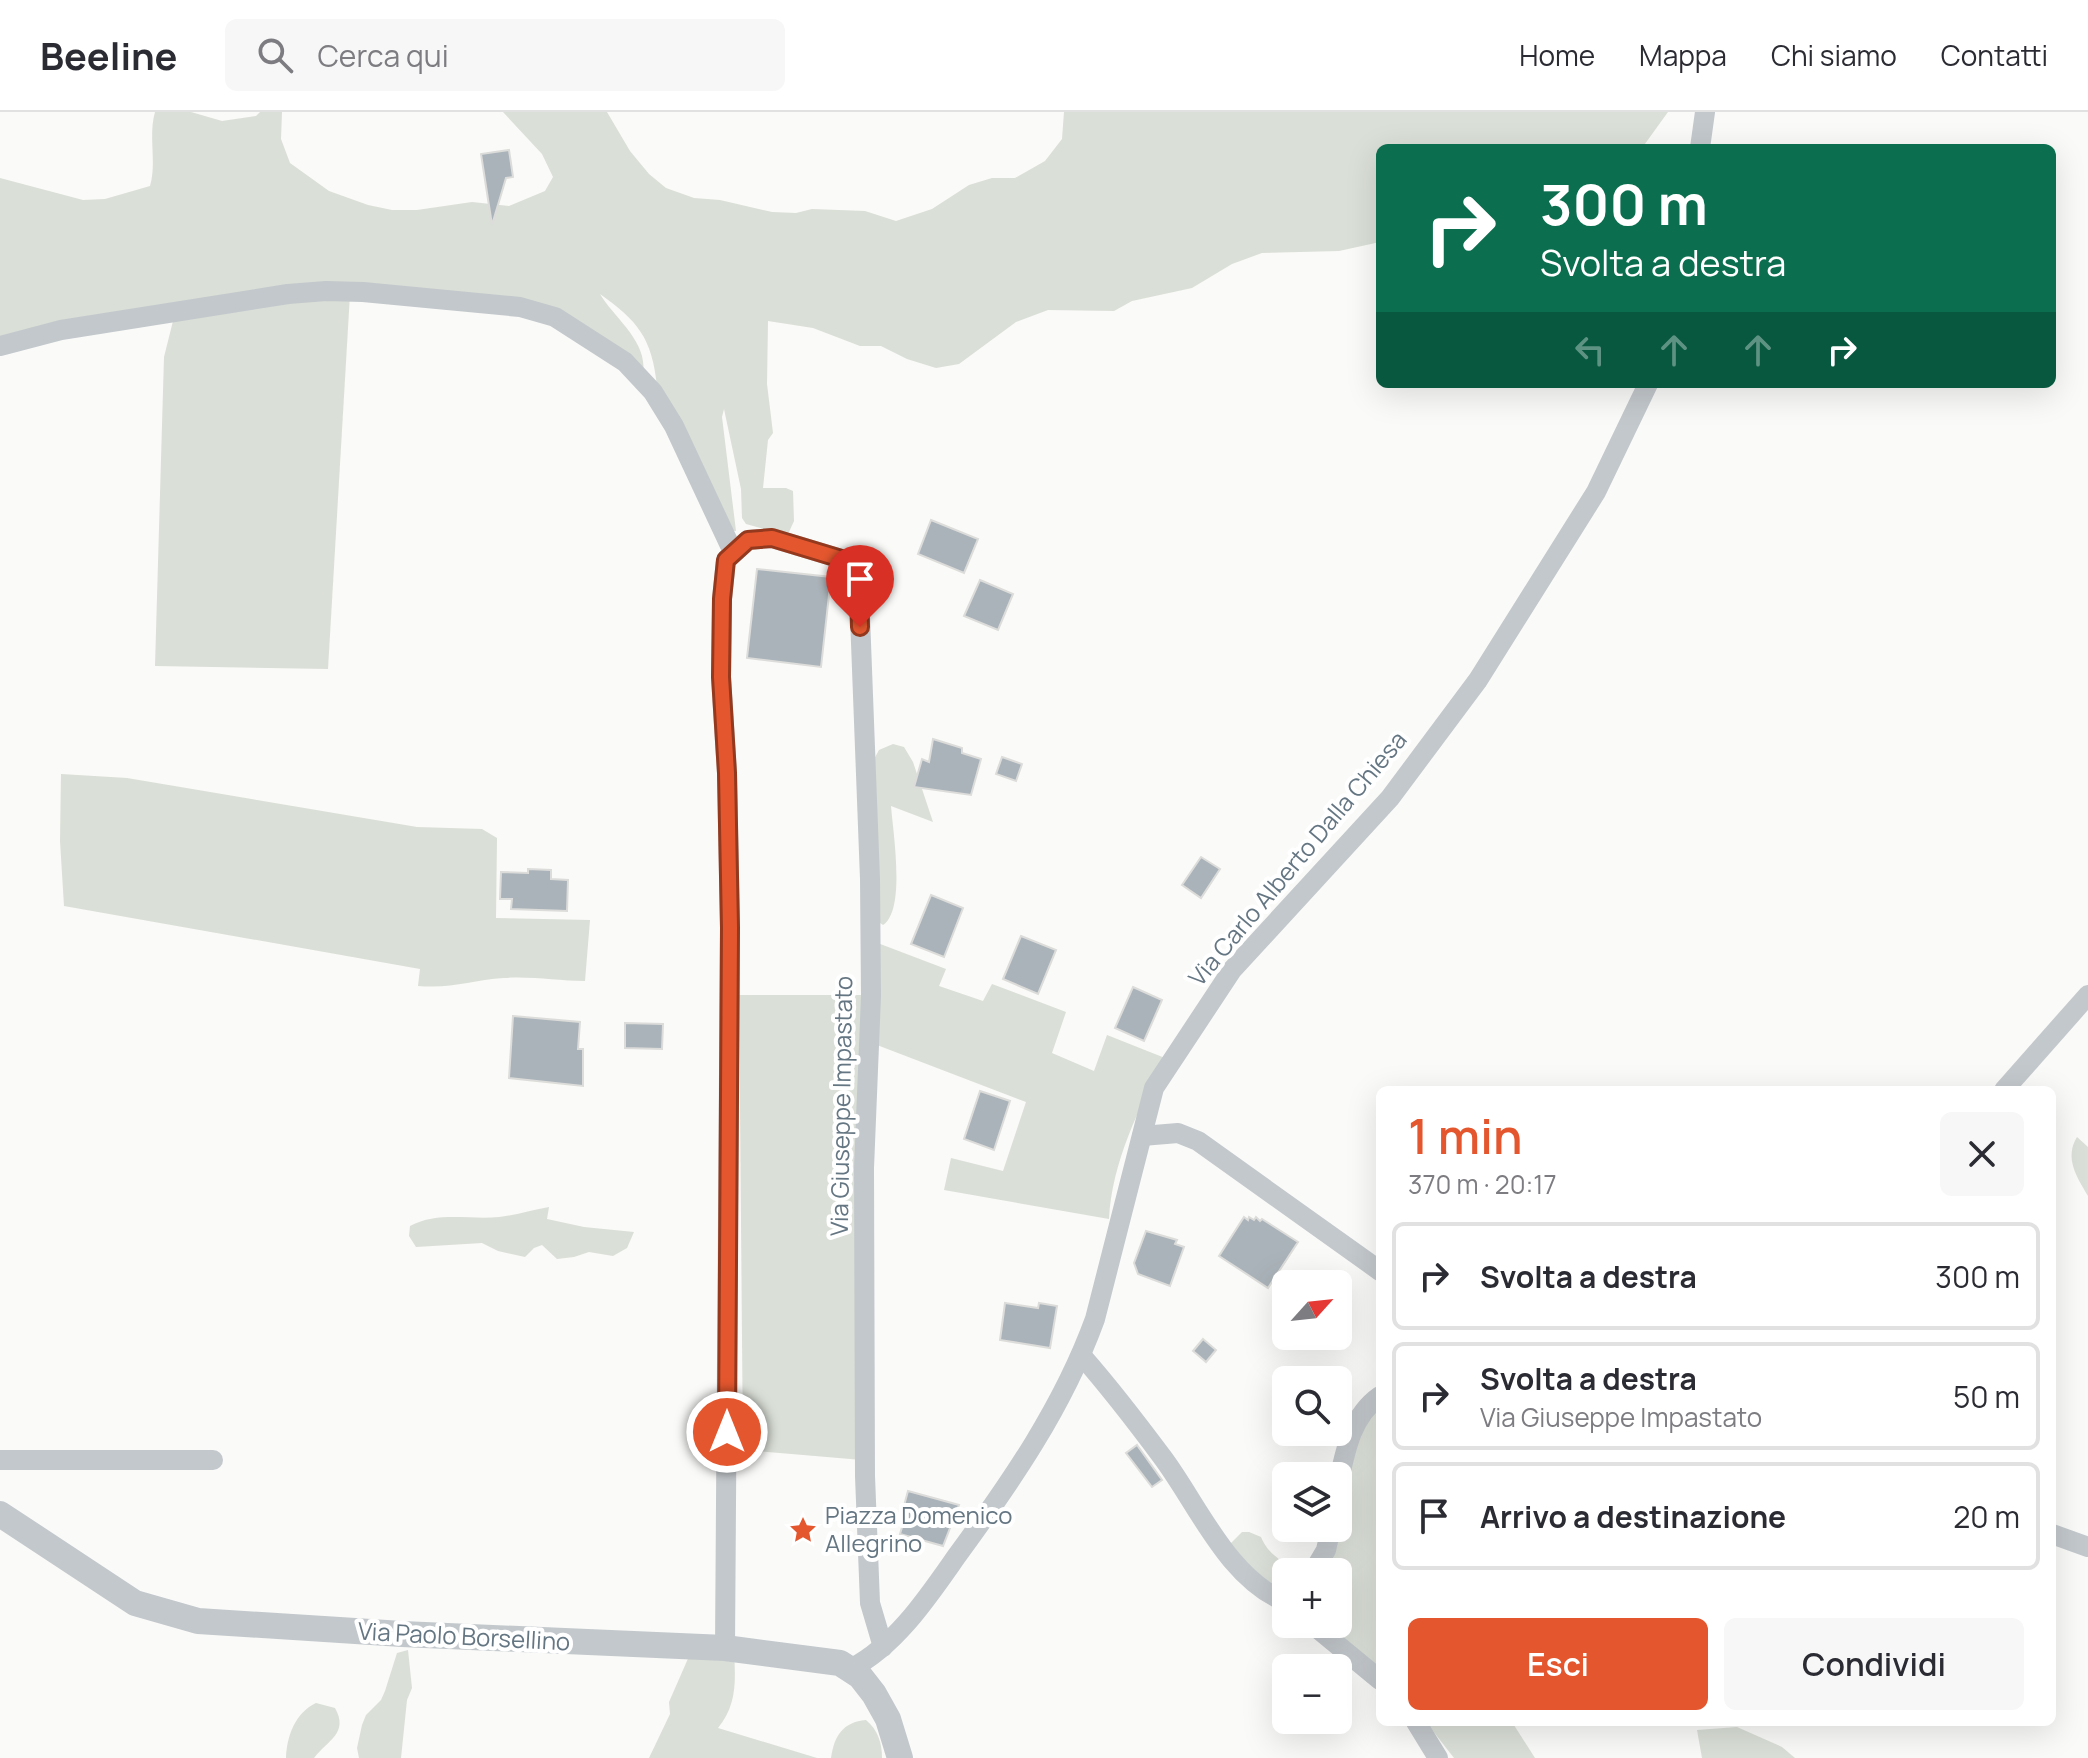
<!DOCTYPE html>
<html lang="it">
<head>
<meta charset="utf-8">
<style>
	:root { --surface:#fff; --page:#f7f7f7; --text:#2b2b33; --muted:#7c7c81; --line:#e1e1e2; --accent:#e4572e }
	body { margin:0; font-family:Manrope,sans-serif; background:var(--page); color:var(--text); height:100vh; display:flex; flex-direction:column; font-size:30px; white-space:nowrap }
	* { box-sizing:border-box; margin:0 }
	p { font-size:26px; color:var(--muted) }
	.icon { flex:none; width:44px; height:44px; fill:none; stroke:currentColor; stroke-width:2; stroke-linecap:round; stroke-linejoin:round }
	.map { position:relative; flex:1; overflow:hidden }
	.drawer { position:absolute; left:1376px; top:974px; width:680px; height:640px; display:flex; flex-direction:column; background:var(--surface); border-radius:12px; box-shadow:0 8px 32px #0002 }
	.drawer>* { flex:none }
	.top-card { position:absolute; left:1376px; top:32px; width:680px; height:244px; border-radius:12px; box-shadow:0 8px 32px #0002; background:#0b6e4f; color:#fff; overflow:hidden }
	.needle { width:52px; rotate:63deg }
	.controls { position:absolute; left:1272px; top:1158px; display:grid; gap:16px }
	.controls a { display:grid; place-items:center; width:80px; height:80px; border-radius:12px; background:var(--surface); box-shadow:0 8px 32px #0002; font-size:40px }
	.pin { position:absolute; display:grid; place-items:center; width:68px; height:68px; color:#fff; margin:-82px -34px; border-radius:50% 50% 50% 0; rotate:-45deg; box-shadow:0 0 8px #0007 }
	.pin .icon { rotate:45deg }
	.me { position:absolute; width:88px; margin:-44px; rotate:0deg; stroke-linejoin:round; filter:drop-shadow(0 0 6px #0008) }
	.turn { display:flex; align-items:center; gap:28px; height:168px; padding:0 32px; font-size:36px }
	.turn .icon { width:104px; height:104px; stroke-width:2.5 }
	.turn b { display:block; font-size:56px; line-height:68px }
	.lanes { display:flex; align-items:center; height:76px; padding:0 32px; background:#0003; justify-content:center; gap:40px; direction:ltr }
	.lanes .off { opacity:.35 }
	.round { display:grid; place-items:center; flex:none; width:84px; height:84px; border-radius:12px; background:var(--page) }
	.headline { display:flex; align-items:center; justify-content:space-between; height:136px; padding:0 32px }
	h1 { font-size:48px; font-weight:600; line-height:60px; color:var(--accent) }
	.button { display:flex; gap:16px; margin-top:auto; padding:16px 32px }
	.button a { flex:1; height:92px; border-radius:12px; background:var(--accent); color:#fff; font-size:32px; font-weight:600; line-height:92px; text-align:center }
	.button a+a { background:var(--page); color:var(--text) }
	ul { padding:0; list-style:none }
	li { display:flex; align-items:center; gap:24px; height:108px; margin:0 16px 12px; padding:0 16px; border:4px solid var(--line); border-radius:12px }
	li div { flex:1 }
	li b { display:block; font-size:30px }
	li em { font-style:normal }
	header { display:flex; align-items:center; gap:48px; box-sizing:border-box; height:112px; padding:0 40px; background:var(--surface); border-bottom:2px solid var(--line) }
	header strong { font-size:38px }
	nav { display:flex; gap:44px; margin-inline-start:auto; font-size:28px }
	.search { width:560px; height:72px; background:var(--page); display:flex; align-items:center; gap:20px; box-sizing:border-box; padding:0 28px; border-radius:12px; color:var(--muted); font-size:30px }
	.map>svg:first-child { display:block }
</style>
</head>
<body>
<header>
<strong>Beeline</strong>
<div class="search"><svg class="icon" aria-label="search" viewBox="0 0 24 24"><circle cx="10" cy="10" r="6"/><path d="M15 15l6 6"/></svg>Cerca qui</div>
<nav><a>Home</a><a>Mappa</a><a>Chi siamo</a><a>Contatti</a></nav>
</header>
<div class="map">
<svg width="2088" height="1646" viewBox="0 0 2088 1646">
	<rect width="100%" height="100%" fill="#fafaf8"/>
	<g fill="#dadfd7">
		<path d="M155,0h36l31,9 34,-5 4,-4h22l-1,27 9,24 39,28 39,14 24,5h25l55,-8 37,4 36,-15 8,-14 -11,-23 -39,-42h104l23,39 19,23 17,14 28,10 26,2 52,12 24,1 16,-4 53,2 31,10 36,-12 37,-24 23,-7h23l30,-17 17,-22 2,-27h604l-26,36h-262v94l-41,9 -77,2 -30,11 -40,24 -60,13 -18,10 -66,-1 -32,12 -57,42 -23,4 -29,-9 -26,-13h-21l-47,-18 -45,-7 -1,63 6,49 -5,7 -5,48h23l7,3 1,30 -5,11 -18,-1 -25,-7 -4,-6 -1,-29 -17,-80 -2,8 14,114 -8,-1 -71,-144c-5,-48 -19,-65 -57,-92 13,23 48,47 43,79l-73,-53 -190,-30 -380,50v-162l83,22 22,-1 45,-13c7,-24 -2,-49 5,-74z"/>
		<polygon points="350,182 328,557 155,554 164,245 174,205"/>
		<path d="M893,632l11,3 9,15 20,60 -42,-16c2,26 15,104 -8,119l-7,-5 -4,-157 7,-13z"/>
		<path d="M61,662l66,4 290,49 65,2 15,9 -1,80 94,2 -5,61c-27,0 -53,-5 -81,-3 -32,2 -52,11 -86,8l2,-17 -356,-63 -4,-65z"/>
		<path d="M875,830l71,27 -7,17 44,15 9,-17 74,28 -14,41 42,18 13,-36 58,23c-26,50 -53,104 -56,161l-165,-29 7,-32 52,13 23,-69 -149,-57z"/>
		<polygon points="739,883 864,883 862,1348 743,1338"/>
		<path d="M2077,1025l11,10v49c-11,-19 -24,-38 -11,-59z"/>
		<path d="M549,1095l-2,12 37,8 50,5 -7,16 -14,8 -24,-4 -15,5 -17,2 -15,-14 -8,3 -9,9 -27,-6 -16,-8 -66,4 -7,-11 1,-10c28,-15 59,-6 89,-9 17,-2 34,-7 50,-10z"/>
		<polygon points="1380,1295 1380,1561 1328,1512 1338,1512 1338,1460 1318,1460 1338,1416 1338,1396 1358,1312"/>
		<path d="M1242,1420h7l12,5c9,21 20,18 27,35l-7,21 -20,-13 -32,-35z"/>
		<polygon points="408,1538 412,1576 407,1588 401,1646 359,1646 357,1636 362,1613 366,1603 381,1588 385,1579 397,1541"/>
		<path d="M690,1542h44c2,29 2,52 -16,74l99,30h-168l21,-44 -1,-12z"/>
		<path d="M316,1591l19,5c14,25 -7,32 -21,50h-28c1,-22 9,-45 30,-55z"/>
		<path d="M866,1608c12,10 16,23 16,38h-51c3,-22 12,-36 35,-38z"/>
		<polygon points="1426,1610 1512,1610 1535,1646 1454,1646"/>
		<polygon points="1737,1615 1782,1635 1795,1646 1702,1646 1697,1618"/>
	</g>
	<g fill="#aab3b9" stroke="#dcdcda" stroke-width="2">
		<polygon points="509,38 513,65 506,66 492,113 481,42"/>
		<polygon points="931,408 978,427 964,461 918,442"/>
		<polygon points="757,457 831,465 821,555 747,546"/>
		<polygon points="980,468 1013,482 998,518 964,504"/>
		<polygon points="933,627 962,636 962,641 981,647 971,683 914,675 922,647 929,650"/>
		<polygon points="1002,645 1022,652 1016,669 996,662"/>
		<polygon points="1201,745 1220,757 1201,786 1182,773"/>
		<polygon points="528,757 551,758 551,767 568,768 567,799 511,797 512,787 500,787 501,760 528,761"/>
		<polygon points="931,783 963,796 944,845 911,832"/>
		<polygon points="1021,824 1056,838 1038,882 1003,867"/>
		<polygon points="1133,875 1162,888 1144,929 1115,916"/>
		<polygon points="513,904 580,910 578,937 583,937 583,974 509,966"/>
		<polygon points="625,911 663,912 662,937 625,936"/>
		<polygon points="980,979 1010,989 994,1038 964,1027"/>
		<polygon points="1244,1105 1248,1108 1249,1105 1254,1108 1256,1105 1260,1109 1262,1107 1298,1130 1268,1176 1219,1144"/>
		<polygon points="1146,1119 1177,1128 1175,1132 1184,1135 1170,1174 1138,1162 1134,1151"/>
		<polygon points="1005,1191 1038,1196 1039,1191 1057,1194 1050,1236 1000,1228"/>
		<polygon points="1203,1227 1216,1238 1206,1250 1193,1239"/>
		<polygon points="1137,1333 1162,1368 1152,1375 1126,1341"/>
		<polygon points="908,1379 959,1393 943,1434 900,1422 906,1402 902,1401"/>
	</g>
	<g fill="none" stroke-linecap="round" stroke-linejoin="round">
		<g stroke="#c3c8cc" stroke-width="20">
			<polyline points="1700,36 1705,0"/>
			<polyline points="0,234 61,218 288,182 326,179 363,180 520,195 555,205 625,250 653,280 674,314 733,440"/>
			<polyline points="2004,978 2088,883"/>
			<polyline points="1142,1024 1178,1021 1198,1029 1380,1159"/>
			<path d="M1082,1244c28,32 55,67 81,102 35,47 65,121 123,144"/>
			<polyline points="0,1348 213,1348"/>
			<path d="M1338,1373c7,-33 13,-69 42,-89"/>
			<polyline points="2052,1422 2088,1435"/>
			<polyline points="1313,1460 1326,1438 1331,1416"/>
			<polyline points="1312,1512 1380,1568"/>
			<polyline points="725,1536 730,816 727,661 721,565 722,487 726,448 748,428 772,426 858,452 870,767 871,884 864,1056 865,1364 870,1491 883,1535"/>
			<path d="M852,1556c44,-23 76,-71 104,-111 55,-75 107,-150 139,-238l59,-231 78,-118 158,-172 88,-118 118,-188 52,-108"/>
			<polyline points="1416,1610 1438,1646"/>
		</g>
		<polyline stroke="#c3c8cc" stroke-width="26" points="0,1402 135,1491 198,1509 402,1522 725,1536 840,1551 860,1564 874,1582 888,1607 900,1646"/>
	</g>
	<g fill="none" stroke-linecap="round" stroke-linejoin="round">
		<g stroke="#94391e" stroke-width="20">
			<polyline id="route" points="727,1320 730,816 727,661 721,565 722,487 726,448 748,428 772,426 858,452 860,515"/>
		</g>
		<use href="#route" stroke="#e4572e" stroke-width="14"/>
	</g>
	<defs>
		<g id="sight-bare" transform="scale(2.16)"><path d="M0-6L1.8-2.2L6-1.7L2.9 1.2L3.7 5.4L0 3.3L-3.7 5.4L-2.9 1.2L-6-1.7L-1.8-2.2Z" fill="#e4572e" stroke="#fff" stroke-width="2.5" paint-order="stroke"/></g>
	</defs>
	<g fill-rule="evenodd">
		<use href="#sight-bare" x="803" y="1418"/>
	</g>
	<g text-anchor="middle" stroke-width="8" stroke-linejoin="round" paint-order="stroke">
		<g font-size="24" fill="#657683" stroke="#fff">
			<text transform="translate(1298 747) rotate(-50)" y="8">Via Carlo Alberto Dalla Chiesa</text>
			<text transform="translate(842 994) rotate(-89)" y="8">Via Giuseppe Impastato</text>
			<text transform="translate(464 1525) rotate(3)" y="8">Via Paolo Borsellino</text>
		</g>
		<g font-size="24" fill="#657683" stroke="#fff" text-anchor="start">
			<text x="825" y="1412">Piazza Domenico<tspan x="825" dy="28">Allegrino</tspan></text>
		</g>
	</g>
</svg>
<div class="controls">
<a><svg class="needle" viewBox="-14 -14 28 28"><path d="M0-13l5 13h-10z" fill="#e53935"/><path d="M0 13l5-13h-10z" fill="#7c7c81"/></svg></a>
<a><svg class="icon" aria-label="search" viewBox="0 0 24 24"><circle cx="10" cy="10" r="6"/><path d="M15 15l6 6"/></svg></a>
<a><svg class="icon" aria-label="layers" viewBox="0 0 24 24"><path d="M12 4l9 5-9 5-9-5zM3 14l9 5 9-5"/></svg></a>
<a>+</a>
<a>−</a>
</div>
<div class="pin" style="left:860px;top:515px;background:#d93025"><svg class="icon" aria-label="arrive" viewBox="0 0 24 24"><path d="M6 21V4h12l-3 4 3 4H6"/></svg></div>
<svg class="me" style="left:727px;top:1320px" viewBox="-20 -20 40 40"><circle r="17" fill="#e4572e" stroke="#fff" stroke-width="3"/><path d="M0-11L8 9 0 5-8 9z" fill="#fff"/></svg>
<div class="top-card">
<div class="turn"><svg class="icon" aria-label="right" viewBox="0 0 24 24"><path d="M7 20v-9h11M14 6l5 5-5 5"/></svg><div><b>300 m</b>Svolta a destra</div></div>
<div class="lanes"><svg class="icon off" aria-label="left" viewBox="0 0 24 24"><path d="M17 20v-9H6M10 6l-5 5 5 5"/></svg><svg class="icon off" aria-label="ahead" viewBox="0 0 24 24"><path d="M12 20V5M6 11l6-6 6 6"/></svg><svg class="icon off" aria-label="ahead" viewBox="0 0 24 24"><path d="M12 20V5M6 11l6-6 6 6"/></svg><svg class="icon" aria-label="right" viewBox="0 0 24 24"><path d="M7 20v-9h11M14 6l5 5-5 5"/></svg></div>
</div>
<section class="drawer">
<div class="headline"><div><h1>1 min</h1><p>370 m · 20:17</p></div><a class="round"><svg class="icon" aria-label="close" viewBox="0 0 24 24"><path d="M6 6l12 12M18 6L6 18"/></svg></a></div>
<ul>
<li><svg class="icon" aria-label="right" viewBox="0 0 24 24"><path d="M7 20v-9h11M14 6l5 5-5 5"/></svg><div><b>Svolta a destra</b></div><em>300 m</em></li>
<li><svg class="icon" aria-label="right" viewBox="0 0 24 24"><path d="M7 20v-9h11M14 6l5 5-5 5"/></svg><div><b>Svolta a destra</b><p>Via Giuseppe Impastato</p></div><em>50 m</em></li>
<li><svg class="icon" aria-label="arrive" viewBox="0 0 24 24"><path d="M6 21V4h12l-3 4 3 4H6"/></svg><div><b>Arrivo a destinazione</b></div><em>20 m</em></li>
</ul>
<div class="button"><a>Esci</a><a>Condividi</a></div>
</section>
</div>
</body>
</html>
